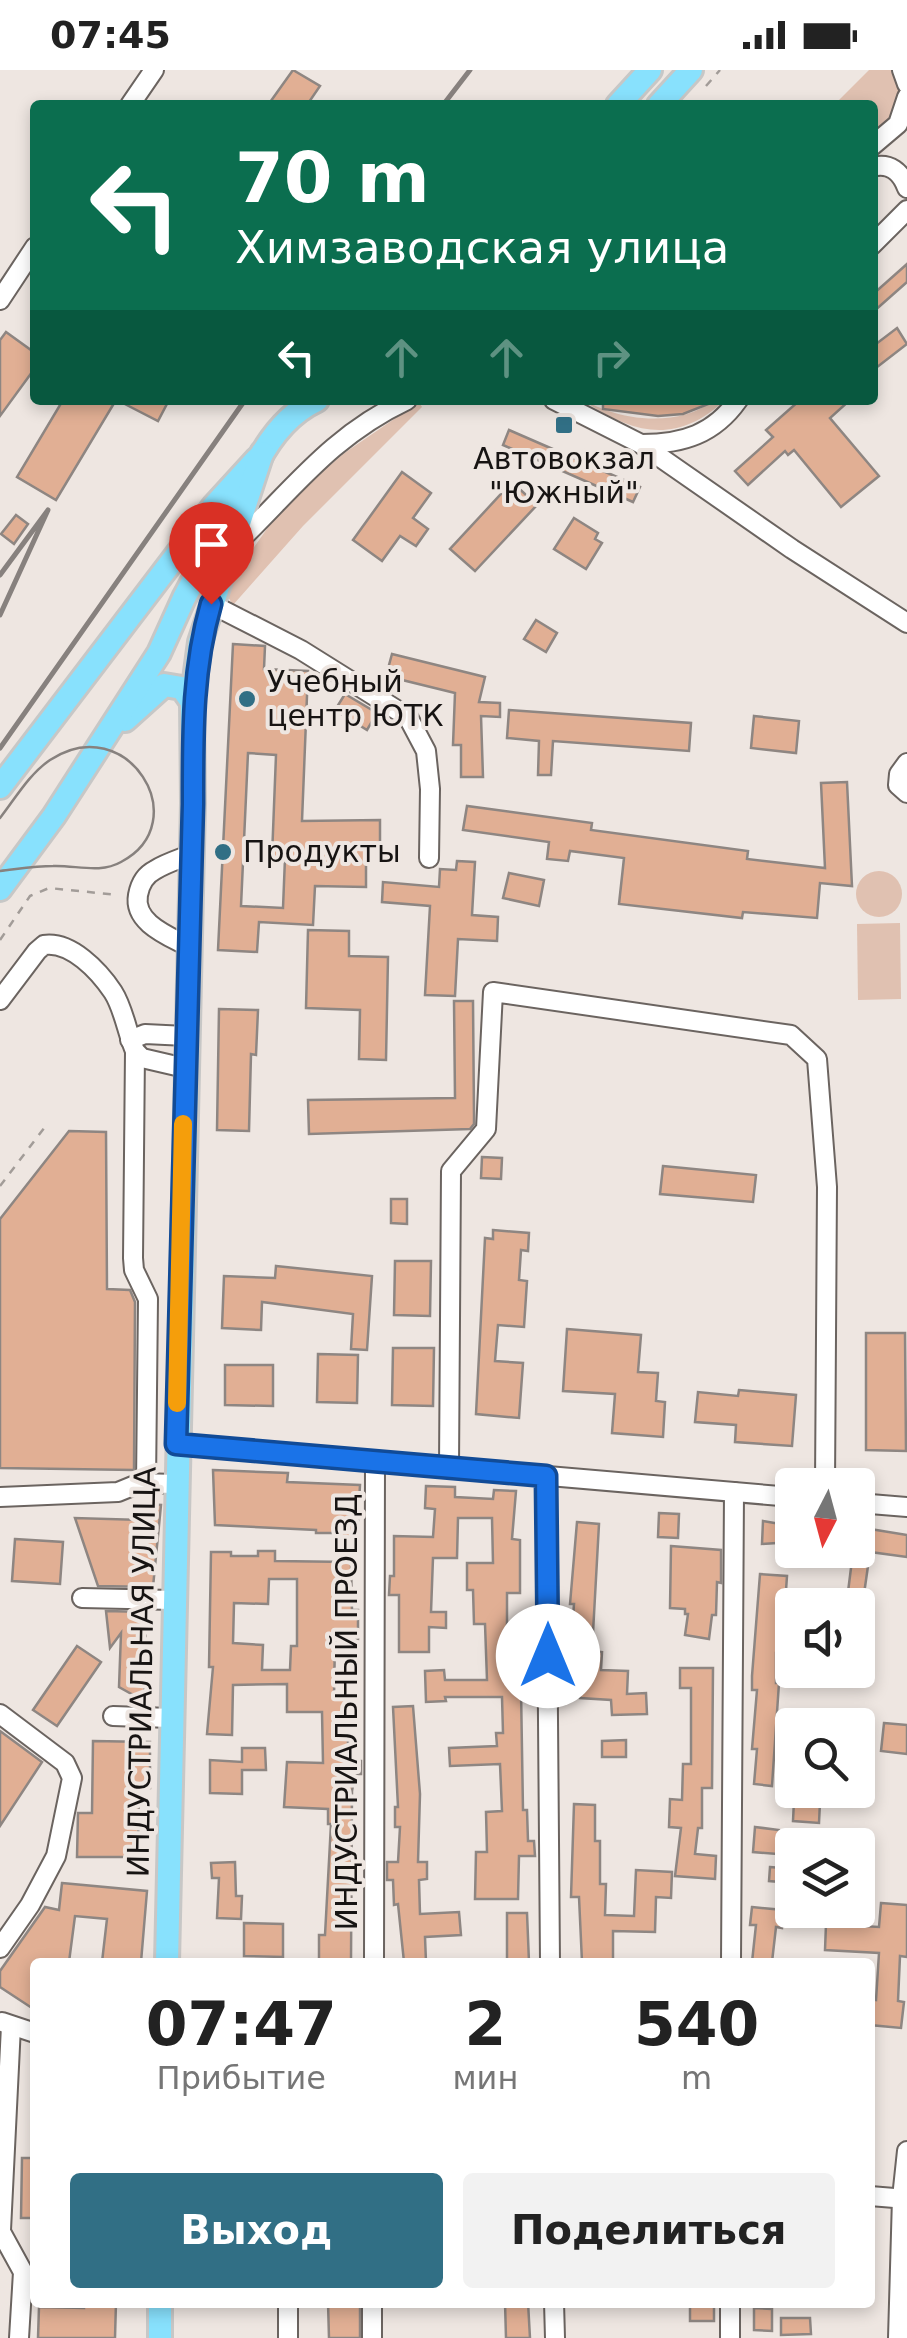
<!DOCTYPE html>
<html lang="ru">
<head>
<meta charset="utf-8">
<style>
	:root { --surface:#fff; --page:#f2f2f2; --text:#222; --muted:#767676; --accent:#316f85 }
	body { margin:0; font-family:"DejaVu Sans",sans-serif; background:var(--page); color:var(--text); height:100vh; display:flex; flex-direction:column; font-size:38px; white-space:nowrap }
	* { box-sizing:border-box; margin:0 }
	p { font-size:32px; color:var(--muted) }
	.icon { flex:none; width:55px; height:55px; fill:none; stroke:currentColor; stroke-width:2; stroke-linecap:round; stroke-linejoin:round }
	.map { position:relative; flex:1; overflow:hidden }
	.details { position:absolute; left:30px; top:1888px; width:845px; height:350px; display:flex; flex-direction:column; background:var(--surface); border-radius:10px; box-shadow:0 5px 15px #0003 }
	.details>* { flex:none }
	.guide { position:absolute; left:30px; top:30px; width:848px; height:305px; border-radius:10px; box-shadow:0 5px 15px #0003; background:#0b6e4f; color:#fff; overflow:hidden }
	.needle { width:65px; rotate:186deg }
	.fabs { position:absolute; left:775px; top:1398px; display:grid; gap:20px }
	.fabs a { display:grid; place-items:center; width:100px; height:100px; border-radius:10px; background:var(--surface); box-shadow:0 5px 15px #0003; font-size:50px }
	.pin { position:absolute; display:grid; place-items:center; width:85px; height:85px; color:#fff; margin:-102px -42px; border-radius:50% 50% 50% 0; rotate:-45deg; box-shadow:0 0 10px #0007 }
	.pin .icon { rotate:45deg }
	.me { position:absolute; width:110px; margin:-55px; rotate:0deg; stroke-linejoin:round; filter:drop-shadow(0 0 8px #0008) }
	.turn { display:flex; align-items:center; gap:35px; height:210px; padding:0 40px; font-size:45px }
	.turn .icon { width:130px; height:130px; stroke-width:2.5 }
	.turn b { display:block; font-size:70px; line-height:85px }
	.lanes { display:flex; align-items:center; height:95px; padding:0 40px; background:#0003; justify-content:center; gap:50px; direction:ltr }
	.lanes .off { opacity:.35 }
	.eta { display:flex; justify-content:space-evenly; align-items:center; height:170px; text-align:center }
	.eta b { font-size:60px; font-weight:700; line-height:70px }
	.cta { display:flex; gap:20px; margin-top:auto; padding:20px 40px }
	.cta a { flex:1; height:115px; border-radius:10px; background:var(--accent); color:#fff; font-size:40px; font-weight:700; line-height:115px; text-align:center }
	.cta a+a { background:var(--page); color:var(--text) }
	.status { display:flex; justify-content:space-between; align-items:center; height:70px; padding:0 50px; background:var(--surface); direction:ltr }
	.status svg { height:28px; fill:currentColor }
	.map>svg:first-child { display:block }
</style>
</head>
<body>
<div class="status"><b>07:45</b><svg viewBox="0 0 49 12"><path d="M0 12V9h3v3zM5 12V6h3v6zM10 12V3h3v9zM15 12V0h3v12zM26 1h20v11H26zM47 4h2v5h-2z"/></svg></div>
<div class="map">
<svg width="907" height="2268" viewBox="0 0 907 2268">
	<rect width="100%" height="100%" fill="#eee6e1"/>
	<g fill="#e0c1b1">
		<polygon points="869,0 907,0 907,56 898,50 882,54 873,62 872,35 834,35"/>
		<path d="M713,330h12c-46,43 -88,36 -138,3 6,1 14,6 22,8 31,11 78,12 104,-11z"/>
		<polygon points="419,332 422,337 303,456 233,535 228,527 228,514 283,436 343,384"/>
		<circle cx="879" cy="824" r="23"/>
		<polygon points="900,853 901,929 858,930 857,854"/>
	</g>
	<g fill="#e1af94" stroke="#8e8682" stroke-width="2.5" fill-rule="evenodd">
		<polygon points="293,0 320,16 307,35 268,35"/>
		<polygon points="907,194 907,212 872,243 872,225"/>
		<polygon points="897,258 907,274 872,301 872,277"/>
		<polygon points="6,262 35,283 35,298 0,346 0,270"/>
		<polygon points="63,330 116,330 56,430 17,407"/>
		<polygon points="117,330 169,330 158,351"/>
		<polygon points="603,330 716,330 716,331 683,344 658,346 603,339"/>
		<polygon points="800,330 850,330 830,348 879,406 841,437 794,380 788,385 785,381 748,415 735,401 773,367 766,360"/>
		<polygon points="509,360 640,417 633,432 503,375"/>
		<polygon points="402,402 431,423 413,448 428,459 416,476 400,466 382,491 353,470"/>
		<polygon points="512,412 537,435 475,501 450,479"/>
		<polygon points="16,445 28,454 14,474 1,464"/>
		<polygon points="574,448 598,463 595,469 602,473 586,499 554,479"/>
		<polygon points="536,550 557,563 546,582 524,569"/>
		<path d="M233,574l32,2 -1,23 44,2 -6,150 78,-1v22l-14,1v44l-51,-1 -2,39 -54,-3 -2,30 -39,-2zM248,683l28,2 -4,102 13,1 -2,50 -42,-2z"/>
		<polygon points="392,584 485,607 479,632 500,633 500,647 481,646 483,707 461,707 461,675 453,675 455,623 386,606"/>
		<polygon points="345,624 377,643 367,660 335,640"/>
		<polygon points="509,640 691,653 689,681 553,671 551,705 538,705 539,671 507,668"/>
		<polygon points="754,646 799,651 796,683 751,678"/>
		<polygon points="847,712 852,816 820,813 817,848 743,842 742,848 619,834 624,788 570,781 568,791 547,789 549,772 463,760 467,736 592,753 591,760 748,781 747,789 825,798 821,713"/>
		<polygon points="457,791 475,792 472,845 498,847 497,871 458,869 455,926 425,925 430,836 382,832 383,812 439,817 440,799 456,800"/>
		<polygon points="509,803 544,810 539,836 503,828"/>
		<polygon points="308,860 349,861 349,886 388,887 386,990 359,989 360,940 306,938"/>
		<polygon points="454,931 473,931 474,1044 474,1054 470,1059 309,1064 308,1030 455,1028"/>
		<polygon points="219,939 258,940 256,985 251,984 249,1061 217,1060"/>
		<polygon points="69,1061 106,1062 107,1219 130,1220 135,1232 134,1400 0,1398 0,1149"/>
		<polygon points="482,1087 502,1088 501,1109 481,1108"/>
		<polygon points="663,1096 756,1105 753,1132 660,1124"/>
		<polygon points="391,1129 407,1129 407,1154 391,1153"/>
		<polygon points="493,1160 529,1163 528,1181 521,1180 519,1210 527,1211 524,1257 498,1255 495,1291 523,1293 519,1348 476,1344 485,1168 493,1169"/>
		<polygon points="395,1191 431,1191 430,1246 394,1245"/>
		<polygon points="276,1196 372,1206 367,1280 351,1279 353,1244 262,1232 261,1260 222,1258 224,1206 275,1208"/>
		<polygon points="567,1259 641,1265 638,1302 658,1303 656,1331 665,1332 663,1367 612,1363 615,1324 563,1321"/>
		<polygon points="866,1263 905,1263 906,1381 866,1380"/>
		<polygon points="393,1278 434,1278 433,1336 392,1335"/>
		<polygon points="318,1284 358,1285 357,1333 317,1332"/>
		<polygon points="225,1295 273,1295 273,1336 225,1335"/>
		<polygon points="739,1320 796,1325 792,1376 735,1372 736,1355 695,1352 698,1322 738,1326"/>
		<polygon points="213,1400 288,1403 287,1412 360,1415 357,1468 335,1467 336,1463 316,1463 316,1460 215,1455"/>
		<polygon points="426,1416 455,1417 455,1427 493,1429 494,1420 516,1421 512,1469 520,1470 520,1523 507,1523 507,1559 520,1559 523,1740 527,1740 528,1771 534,1771 535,1786 519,1786 518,1829 475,1829 476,1782 487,1782 486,1742 502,1741 500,1694 450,1696 449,1678 497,1676 496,1663 503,1663 502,1627 445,1627 446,1631 426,1632 425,1601 444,1600 445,1610 487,1610 485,1554 474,1554 473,1520 467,1520 467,1493 493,1493 492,1448 458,1448 457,1488 433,1488 431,1542 446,1542 446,1558 429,1557 429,1582 399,1582 399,1525 389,1525 390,1506 394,1506 394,1466 433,1467 435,1439 425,1438"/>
		<polygon points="142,1434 161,1435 153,1517 98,1516 75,1448 142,1450"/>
		<polygon points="659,1443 679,1444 678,1468 658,1467"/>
		<polygon points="763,1451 792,1456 792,1472 762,1474"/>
		<polygon points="577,1452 599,1454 592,1581 602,1582 601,1600 628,1601 627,1624 646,1623 647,1644 612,1645 611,1630 580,1628 581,1614 568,1613 574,1534 570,1534"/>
		<polygon points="858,1457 907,1465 907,1487 870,1482 864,1524 848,1522 852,1490 858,1491"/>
		<polygon points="15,1469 63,1472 60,1514 12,1511"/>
		<polygon points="671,1476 721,1480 721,1513 717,1512 716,1545 712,1545 709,1569 685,1565 688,1544 685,1544 685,1539 670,1538"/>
		<path d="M258,1481h17v10l76,1 1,48h6v29h-23l-1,57 14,1v64h13v13h-6l-3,17 -1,170 -32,-1v-25h6l6,-111h-3v-15l-44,-2 3,-45 36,1 -1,-51h-35v-28l-54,1 -1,50 -25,-1 6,-67h-4l2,-115h20v4h27zM269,1509h28v67h-6l-1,24h-28l1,-25 -30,-2 1,-40 34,1z"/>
		<polygon points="760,1504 787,1506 785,1535 780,1535 779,1583 776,1583 776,1613 779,1613 772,1716 754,1714 757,1679 752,1679 757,1620 752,1620 752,1606"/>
		<polygon points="106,1541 146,1542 144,1631 119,1617 121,1563 110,1578"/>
		<polygon points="77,1576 101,1592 57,1656 33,1640"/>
		<polygon points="680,1598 713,1598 712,1718 702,1718 702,1758 698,1758 695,1784 716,1786 715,1809 675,1806 681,1758 669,1757 670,1729 682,1730 683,1694 691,1694 691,1618 680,1618"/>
		<polygon points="413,1636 420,1724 418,1792 427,1792 427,1809 419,1810 420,1844 459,1842 461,1865 425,1867 426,1892 404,1892 398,1834 394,1835 393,1810 387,1810 387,1792 398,1792 400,1757 395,1757 395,1737 398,1737 393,1637"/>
		<polygon points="884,1653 907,1655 907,1684 881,1681"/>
		<polygon points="0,1661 42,1692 0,1756"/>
		<polygon points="626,1670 626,1687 602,1687 602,1671"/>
		<polygon points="93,1671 150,1672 150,1718 139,1718 138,1787 77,1787 78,1743 92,1743"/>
		<polygon points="242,1678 265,1678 266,1700 242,1700 242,1724 210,1723 210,1690 242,1692"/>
		<polygon points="794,1730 820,1732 819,1753 793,1751"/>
		<polygon points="574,1734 595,1735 595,1771 600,1771 600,1814 606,1814 605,1845 634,1846 636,1800 672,1802 671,1828 656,1827 655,1862 613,1861 613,1892 582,1892 579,1827 571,1827"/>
		<polygon points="755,1757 779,1760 777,1784 753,1782"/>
		<polygon points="235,1792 236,1826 242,1826 241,1849 217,1848 219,1808 212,1808 211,1793"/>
		<polygon points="770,1797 792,1799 792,1813 769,1811"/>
		<polygon points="62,1813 147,1821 141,1892 102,1892 107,1849 75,1846 69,1892 35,1892 35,1940 0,1917 0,1901 45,1837 59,1840"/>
		<polygon points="881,1833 907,1835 907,1887 900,1886 898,1931 904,1932 901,1958 870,1955 870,1929 876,1930 879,1883 825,1880 826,1854 879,1857"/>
		<polygon points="752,1837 783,1840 782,1858 776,1857 772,1892 752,1892 756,1855 750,1855"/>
		<polygon points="507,1843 527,1843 529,1892 507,1892"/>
		<polygon points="244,1853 283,1854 283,1887 244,1886"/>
		<polygon points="22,2088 35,2088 35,2148 21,2148"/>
		<polygon points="84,2232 116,2232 115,2268 38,2268 39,2237 84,2238"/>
		<polygon points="328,2232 360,2232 360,2268 329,2268"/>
		<polygon points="505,2232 528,2232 530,2268 506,2268"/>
		<rect x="690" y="2236" width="24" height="15"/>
		<polygon points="754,2238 772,2239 772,2261 754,2260"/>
		<polygon points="781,2248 810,2248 811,2264 781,2265"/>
	</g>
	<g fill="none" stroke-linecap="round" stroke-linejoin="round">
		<g stroke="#6b6460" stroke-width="22">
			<g id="minor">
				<polyline points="902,0 907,14"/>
				<polyline points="130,35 154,0"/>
				<polyline points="872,76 898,54 907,27"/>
				<path d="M872,97c18,-5 29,5 35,21"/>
				<polyline points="872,175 907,140"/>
				<polyline points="0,230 35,177"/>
				<polyline points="554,330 641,374 792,479 907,553"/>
				<path d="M642,374c41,0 72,-10 96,-44"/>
				<path d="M232,478c60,-57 97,-111 175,-148"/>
				<polyline points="211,534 301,580 408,647 426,681 430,719 429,788"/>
				<polyline points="907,693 899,704 898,715 907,723"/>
				<path d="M189,877c-20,-11 -56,-24 -51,-52 2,-11 7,-20 17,-25 11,-7 25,-11 37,-16"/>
				<path d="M0,930l37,-49 7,-6c27,-4 55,26 69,47 11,17 14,41 22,59l7,7 43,10"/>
				<polyline points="130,970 145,964 186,966"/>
				<polyline points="135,981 133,1188 134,1200 148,1229 146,1413"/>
				<polyline points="176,1374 792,1427"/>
				<polyline points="449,1398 451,1101 486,1059 493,922 791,965 817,989 827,1117 825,1415"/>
				<polyline points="546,1406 550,1892"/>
				<polyline points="0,1427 118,1422 140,1413 175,1414"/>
				<polyline points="858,1433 907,1437"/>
				<polyline points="82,1528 173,1530"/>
				<polyline points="0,1644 65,1693 72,1708 56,1786 30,1835 0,1878"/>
				<polyline points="113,1646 171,1648"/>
				<polyline points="374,1892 375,1391"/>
				<polyline points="731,1892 734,1422"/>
				<polyline points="2,1952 35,1963"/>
				<polyline points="870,2126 907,2129"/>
				<polyline points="0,2160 23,2202 19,2268"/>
				<polyline points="1,2160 11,1956"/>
				<polyline points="288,2232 288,2268"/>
				<polyline points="554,2232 555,2268"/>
				<polyline points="372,2268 372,2232"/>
				<polyline points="730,2268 730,2232"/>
				<polyline points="898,2268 902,2128 907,2081"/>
			</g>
		</g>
		<g stroke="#c7c7c6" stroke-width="28">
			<g id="major">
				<polyline points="618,35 650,0"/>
				<polyline points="659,35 691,0"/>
				<path d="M257,393c14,-27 32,-50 60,-63"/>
				<polyline points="125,650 164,615 182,618 192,632"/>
				<polyline points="0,717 214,436 257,389"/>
				<polyline points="0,819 54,746 159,583 184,528 232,439"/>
				<polyline points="167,1892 193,733 192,632 200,572 262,383"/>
				<polyline points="160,2268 160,2232"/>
			</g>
		</g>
		<g stroke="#a29c98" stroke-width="2.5" stroke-dasharray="8 8" stroke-linecap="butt">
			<polyline points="706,16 720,0"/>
			<polyline points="0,870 30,826 49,818 118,825"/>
			<polyline points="0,1116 48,1053"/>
		</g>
		<use href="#minor" stroke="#fff" stroke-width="18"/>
		<use href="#major" stroke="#88e1fd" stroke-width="22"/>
		<path stroke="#87817e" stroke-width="2.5" d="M0,748c15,-19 29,-44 50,-58 77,-51 147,62 71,102 -21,12 -45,3 -68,4 -17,0 -35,3 -53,5"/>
		<g stroke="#87817e" stroke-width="5">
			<polyline points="443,35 470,0"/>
			<polyline points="0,505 48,440 0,545"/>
			<polyline points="0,678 245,330"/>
		</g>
	</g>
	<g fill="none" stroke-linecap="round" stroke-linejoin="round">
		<g stroke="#114b97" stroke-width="25">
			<path id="route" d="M211,534c-19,66 -18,131 -18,200l-17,640 370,32 2,180"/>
		</g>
		<use href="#route" stroke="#1a73e8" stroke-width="18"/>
		<polyline stroke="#f59e0b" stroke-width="18" points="177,1333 183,1054"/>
	</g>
	<g fill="#316f85" stroke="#eee6e1" stroke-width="4">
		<rect x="554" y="345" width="20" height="20" rx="5"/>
		<circle cx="247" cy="629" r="10"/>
		<circle cx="223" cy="782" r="10"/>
	</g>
	<g text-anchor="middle" stroke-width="8" stroke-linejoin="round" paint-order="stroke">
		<g font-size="30" fill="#171413" stroke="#eee6e1" text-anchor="start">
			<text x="564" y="399" text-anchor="middle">Автовокзал<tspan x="564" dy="34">"Южный"</tspan></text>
			<text x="267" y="622">Учебный<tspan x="267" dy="34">центр ЮТК</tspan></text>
			<text x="243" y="792">Продукты</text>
		</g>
		<g font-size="30" fill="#171413" stroke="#eee6e1">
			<text transform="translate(142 1602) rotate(-89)" y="10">ИНДУСТРИАЛЬНАЯ УЛИЦА</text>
			<text transform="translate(347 1642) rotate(-90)" y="10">ИНДУСТРИАЛЬНЫЙ ПРОЕЗД</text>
		</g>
	</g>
</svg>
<div class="fabs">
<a><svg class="needle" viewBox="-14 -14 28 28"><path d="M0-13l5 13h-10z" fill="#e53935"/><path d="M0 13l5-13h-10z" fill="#767676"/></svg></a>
<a><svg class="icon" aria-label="sound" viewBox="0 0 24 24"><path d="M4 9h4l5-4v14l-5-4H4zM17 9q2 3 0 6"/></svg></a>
<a><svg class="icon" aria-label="search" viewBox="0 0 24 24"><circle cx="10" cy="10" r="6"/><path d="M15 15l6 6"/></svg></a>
<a><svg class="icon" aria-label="layers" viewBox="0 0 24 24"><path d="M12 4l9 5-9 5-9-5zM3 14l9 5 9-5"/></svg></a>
</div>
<div class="pin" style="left:211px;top:534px;background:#d93025"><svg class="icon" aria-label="arrive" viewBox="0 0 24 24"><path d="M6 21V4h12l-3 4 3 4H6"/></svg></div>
<svg class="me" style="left:548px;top:1586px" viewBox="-20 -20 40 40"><circle r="19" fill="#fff"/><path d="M0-13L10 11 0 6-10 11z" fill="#1a73e8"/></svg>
<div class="guide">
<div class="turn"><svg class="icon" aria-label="left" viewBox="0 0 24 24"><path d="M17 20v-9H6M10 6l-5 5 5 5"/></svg><div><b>70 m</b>Химзаводская улица</div></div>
<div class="lanes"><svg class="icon" aria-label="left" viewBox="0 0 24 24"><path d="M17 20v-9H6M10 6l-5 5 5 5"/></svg><svg class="icon off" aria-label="ahead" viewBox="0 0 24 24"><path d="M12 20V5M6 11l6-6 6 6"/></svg><svg class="icon off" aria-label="ahead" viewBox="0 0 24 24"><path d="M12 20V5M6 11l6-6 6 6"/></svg><svg class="icon off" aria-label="right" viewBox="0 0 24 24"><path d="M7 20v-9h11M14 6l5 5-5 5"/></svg></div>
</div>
<section class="details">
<div class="eta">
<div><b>07:47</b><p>Прибытие</p></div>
<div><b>2</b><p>мин</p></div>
<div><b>540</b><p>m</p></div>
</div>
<div class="cta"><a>Выход</a><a>Поделиться</a></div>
</section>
</div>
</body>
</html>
